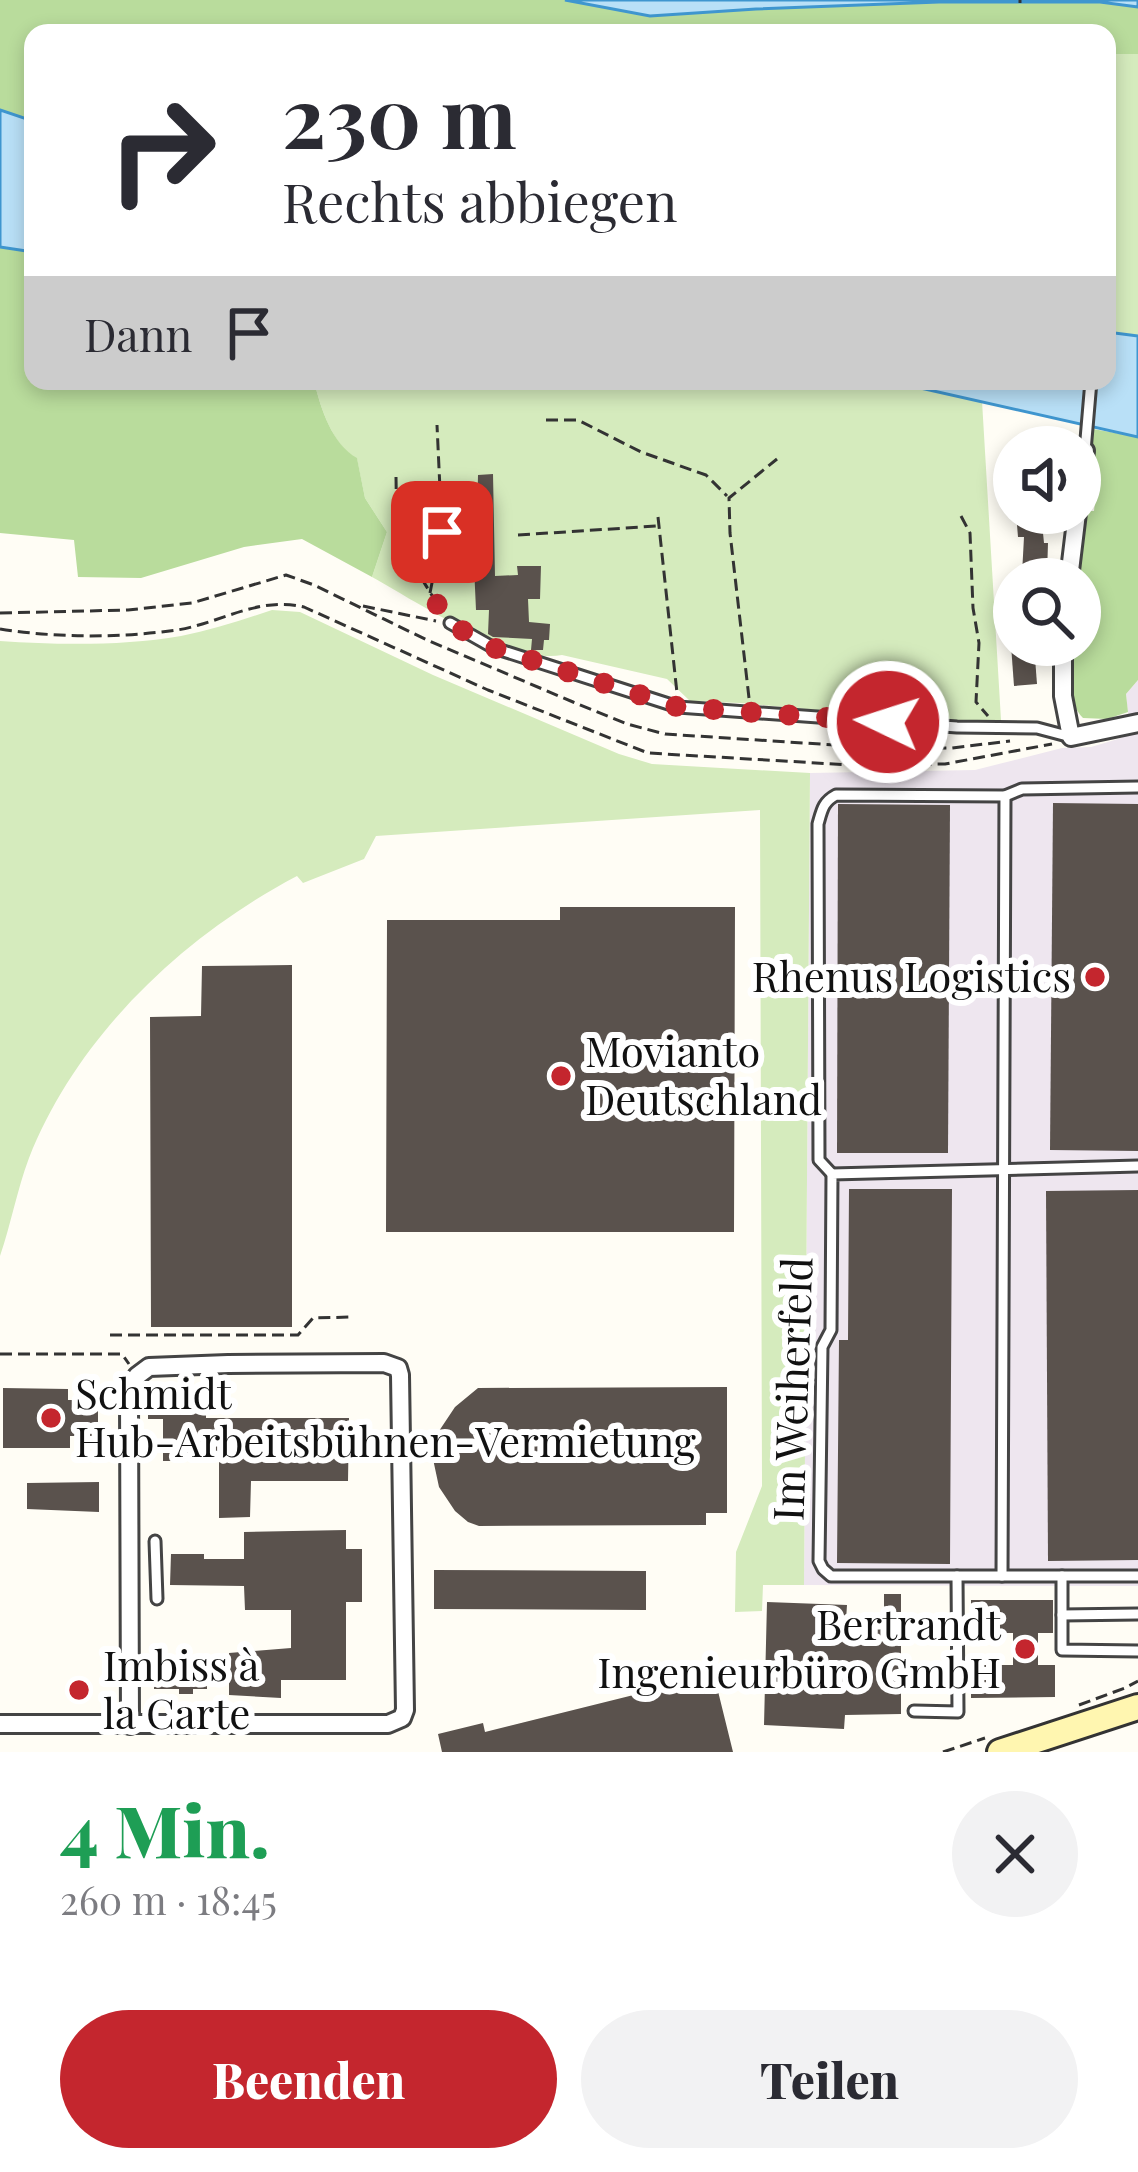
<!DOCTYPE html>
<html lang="de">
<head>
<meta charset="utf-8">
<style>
	:root { --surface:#fff; --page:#f2f2f3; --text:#2b2b33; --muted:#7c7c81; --accent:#c4262e }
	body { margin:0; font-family:"Playfair Display",serif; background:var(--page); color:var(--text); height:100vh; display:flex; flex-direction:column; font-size:45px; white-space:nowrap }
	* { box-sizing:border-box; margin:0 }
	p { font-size:39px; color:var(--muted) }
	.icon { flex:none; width:66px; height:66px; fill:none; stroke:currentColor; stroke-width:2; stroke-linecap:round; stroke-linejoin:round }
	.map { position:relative; height:1752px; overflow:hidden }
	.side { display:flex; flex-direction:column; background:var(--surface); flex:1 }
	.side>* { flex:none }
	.top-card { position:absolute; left:24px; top:24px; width:1092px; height:366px; border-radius:24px; box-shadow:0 6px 18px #0003; background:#fff; color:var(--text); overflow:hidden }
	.buttons { position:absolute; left:993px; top:426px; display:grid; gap:24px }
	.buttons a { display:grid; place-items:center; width:108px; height:108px; border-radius:50%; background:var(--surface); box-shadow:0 6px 18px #0003; font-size:60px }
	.pin { position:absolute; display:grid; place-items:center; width:102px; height:102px; color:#fff; margin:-51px; border-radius:24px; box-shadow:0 6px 18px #0006 }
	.me { position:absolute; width:132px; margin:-66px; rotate:274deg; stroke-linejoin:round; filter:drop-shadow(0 0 9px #0008) }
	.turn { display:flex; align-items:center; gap:42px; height:252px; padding:0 60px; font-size:54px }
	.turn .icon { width:156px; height:156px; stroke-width:2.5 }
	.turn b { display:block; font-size:84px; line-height:102px }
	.then { display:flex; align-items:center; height:114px; padding:0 60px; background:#0003; gap:24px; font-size:45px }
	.round { display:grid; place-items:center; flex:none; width:126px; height:126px; border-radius:63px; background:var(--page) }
	.headline { display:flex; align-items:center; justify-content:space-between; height:204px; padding:0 60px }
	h1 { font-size:72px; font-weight:800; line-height:90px; color:#1e9e55 }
	.cta { display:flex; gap:24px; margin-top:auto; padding:24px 60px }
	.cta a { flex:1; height:138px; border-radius:72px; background:var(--accent); color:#fff; font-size:48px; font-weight:800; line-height:138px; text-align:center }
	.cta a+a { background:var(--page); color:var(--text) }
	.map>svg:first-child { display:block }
</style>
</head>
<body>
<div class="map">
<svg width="1138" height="1752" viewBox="0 0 1138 1752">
	<rect width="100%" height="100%" fill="#fffdf5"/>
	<polygon fill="#eee6ef" points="1138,680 1138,1586 804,1585 810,773 975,770 1062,748 1091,747 1118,739 1130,734 1126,694"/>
	<g fill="#d5ebbd">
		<polygon points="1107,54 1138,54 1138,336 1107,332"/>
		<path d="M314,381h433l150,4 85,16 19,319h-77l-184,-17 -50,-2 -23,-22 -105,-24c-50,10 -145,-53 -190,-78l15,-45 -22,-34 -8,-39c-25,-15 -36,-50 -43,-78z"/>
		<path d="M272,610l28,2 133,63 186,79 33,10 158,9 -6,812h-41l-1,26 -27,1 1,-60 26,-66 -2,-676 -384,26 -12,23 -61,24 -6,-7c-114,60 -220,160 -268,282 -12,32 -18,66 -29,98v-615c59,4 123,5 181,-5 31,-6 61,-16 91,-26z"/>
	</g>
	<g fill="#b9dc9c">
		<polygon points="0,0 565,0 650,16 756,9 939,2 1100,2 1138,7 1138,54 1107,54 1107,33 33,33 33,121 0,110"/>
		<path d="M0,247l33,5v129h281c7,28 18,63 43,77l8,40 22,34 -15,45 -70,-38 -58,8 -103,31 -63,-1 -4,-37 -74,-7z"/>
		<path d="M1093,429l45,8v243l-12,14 2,18 -21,7 -24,-1c-18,-19 -15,-48 -15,-73h12v-66h-7l10,-68h11l4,-39 -9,-2z"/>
	</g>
	<g fill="#b9e0f7" stroke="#3f96cf" stroke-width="3">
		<polygon points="565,0 1138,0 1138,7 1100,2 939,2 756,9 650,16"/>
		<polygon points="0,110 33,121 33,252 0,247"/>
		<polygon points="1107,332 1138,336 1138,437 916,387 747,381 1107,381"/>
	</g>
	<g fill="#5a524d">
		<polygon points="493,474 495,576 518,575 517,566 541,566 540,599 528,599 529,622 550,624 549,640 544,640 543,650 531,650 532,639 493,637 488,634 489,610 476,610 472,522 477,522 478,475"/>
		<polygon points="1016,513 1041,513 1044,543 1048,543 1047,574 1022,574 1024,537 1018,537"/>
		<polygon points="1011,645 1034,645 1037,684 1014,686"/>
		<polygon points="1053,803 1138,804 1138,1151 1050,1150"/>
		<polygon points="838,804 950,805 948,1153 837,1153"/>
		<polygon points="560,907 735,907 734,1232 386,1232 387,920 560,920"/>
		<polygon points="292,965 292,1327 151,1327 150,1017 201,1016 202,966"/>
		<polygon points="849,1189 952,1189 950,1564 837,1563 839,1340 848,1340"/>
		<polygon points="1138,1190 1138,1560 1048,1561 1046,1191"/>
		<polygon points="727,1387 727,1513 706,1513 706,1525 479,1526 468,1522 455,1511 439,1487 433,1459 439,1431 455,1407 478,1388"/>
		<polygon points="3,1388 68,1389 68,1400 98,1400 98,1436 70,1436 70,1448 3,1448"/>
		<polygon points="148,1391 160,1391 160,1397 206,1396 206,1418 349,1418 348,1481 251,1481 250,1517 219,1518 219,1461 163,1461 163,1419 148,1419"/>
		<polygon points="99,1482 99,1512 27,1509 27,1483"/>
		<polygon points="346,1530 346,1549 362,1549 362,1602 346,1602 346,1680 281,1680 281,1698 229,1695 229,1653 291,1648 291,1610 245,1610 244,1586 170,1585 171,1554 204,1554 204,1559 244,1559 244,1532"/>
		<polygon points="434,1570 646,1571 646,1610 434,1609"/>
		<polygon points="884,1594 901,1594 901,1714 845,1715 844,1729 764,1725 767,1602 847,1605 846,1620 884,1619"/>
		<polygon points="971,1600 1053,1600 1053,1633 1038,1633 1038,1665 1055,1665 1055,1697 971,1698 971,1665 1013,1665 1013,1633 971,1633"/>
		<polygon points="182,1660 207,1661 207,1689 193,1689 193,1694 179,1694 179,1689 154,1689 155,1661"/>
		<polygon points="714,1675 733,1752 442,1752 438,1734 483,1723 485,1732"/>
	</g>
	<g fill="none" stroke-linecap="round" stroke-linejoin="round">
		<g stroke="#444" stroke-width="15">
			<g id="service">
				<polyline points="1085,451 1091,381"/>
				<polyline points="450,623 494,648 678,707 957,727 1037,728 1071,737"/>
				<polyline points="1138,1166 832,1174 831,1330 822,1347 819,1561 823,1569 831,1576 1138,1576"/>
				<path d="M832,1174l-13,-14 -1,-336c4,-14 5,-22 18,-29l169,1 17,-7 116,-2"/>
				<polyline points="155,1541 157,1599"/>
				<polyline points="1002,1576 1005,796"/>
				<polyline points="1062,1576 1062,1650 1138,1651"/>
				<polyline points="1062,1615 1138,1614"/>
				<polyline points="914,1711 958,1712 957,1576"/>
			</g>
		</g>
		<g stroke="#444" stroke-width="22">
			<g id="minor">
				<polyline points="1080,489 1085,451"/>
				<polyline points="1069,579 1077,513"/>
				<polyline points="1063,645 1063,696 1071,737 1138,723"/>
				<polyline points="0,1724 388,1724 402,1718 405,1710 400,1375 398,1368 384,1363 228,1364 149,1367 137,1376 129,1394 130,1725"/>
			</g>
		</g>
		<g stroke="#333" stroke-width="30">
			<polyline id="secondary" points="1000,1752 1138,1707"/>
		</g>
		<g stroke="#333" stroke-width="3" stroke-dasharray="12 6" stroke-linecap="butt">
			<polyline points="1020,0 1020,3"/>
			<polyline points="546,420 578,420 641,452 706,475 727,496"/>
			<polyline points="396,477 397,538 442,612"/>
			<polyline points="961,516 970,533 973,608 979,643 976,702 988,716"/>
			<polyline points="658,517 677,693"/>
			<polyline points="518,535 657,526"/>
			<polyline points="430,593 442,532 437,425"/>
			<polyline points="363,606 436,621"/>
			<polyline points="0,613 128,610 192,603 286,575 314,585 427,640 573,702 627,724 665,734 896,749 952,748 1010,741"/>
			<path d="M0,629c57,9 120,9 177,1 44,-7 81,-34 127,-23l184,83 160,63 203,12 94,-1 107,-20"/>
			<polyline points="749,698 730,533 729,498 777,459"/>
			<polyline points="110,1335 298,1335 313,1318 351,1317"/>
			<polyline points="0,1354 122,1354 129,1364"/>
			<polyline points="1079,1705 1125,1688 1138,1681"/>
			<polyline points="943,1752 985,1738"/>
		</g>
		<use href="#service" stroke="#fff" stroke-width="9"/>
		<use href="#minor" stroke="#fff" stroke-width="16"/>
		<use href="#secondary" stroke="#fff6b0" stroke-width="24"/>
	</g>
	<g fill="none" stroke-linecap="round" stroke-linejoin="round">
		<polyline stroke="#c4262e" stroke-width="21" stroke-dasharray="0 37.8" points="442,532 430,593 449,623 494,648 678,707 888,722"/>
	</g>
	<g fill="#c4262e" stroke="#fff" stroke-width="4.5">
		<circle cx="1095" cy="977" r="12"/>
		<circle cx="561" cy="1076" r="12"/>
		<circle cx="51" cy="1418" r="12"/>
		<circle cx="1025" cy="1649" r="12"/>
		<circle cx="79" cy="1690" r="12"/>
	</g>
	<g text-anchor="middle" stroke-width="12" stroke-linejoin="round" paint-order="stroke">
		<g font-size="42" fill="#111" stroke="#fff" text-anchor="start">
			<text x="1071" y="992" text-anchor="end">Rhenus Logistics</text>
			<text x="585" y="1067">Movianto<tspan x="585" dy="48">Deutschland</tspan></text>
			<text x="75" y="1409">Schmidt<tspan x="75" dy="48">Hub-Arbeitsbühnen-Vermietung</tspan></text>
			<text x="1001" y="1640" text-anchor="end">Bertrandt<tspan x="1001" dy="48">Ingenieurbüro GmbH</tspan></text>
			<text x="103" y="1681">Imbiss à<tspan x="103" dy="48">la Carte</tspan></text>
		</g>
		<g font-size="42" fill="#111" stroke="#fff">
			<text transform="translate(793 1389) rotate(-88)" y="15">Im Weiherfeld</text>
		</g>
	</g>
</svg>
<div class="buttons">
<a><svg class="icon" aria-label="sound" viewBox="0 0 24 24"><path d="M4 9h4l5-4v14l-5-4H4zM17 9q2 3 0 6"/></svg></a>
<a><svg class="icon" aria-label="search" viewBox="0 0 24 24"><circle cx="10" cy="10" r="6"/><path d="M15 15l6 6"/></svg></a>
</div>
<div class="pin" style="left:442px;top:532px;background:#d93025"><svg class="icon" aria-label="arrive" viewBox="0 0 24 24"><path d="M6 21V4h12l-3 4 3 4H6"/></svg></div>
<svg class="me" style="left:888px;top:722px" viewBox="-20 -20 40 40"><circle r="17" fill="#c4262e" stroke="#fff" stroke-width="3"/><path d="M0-11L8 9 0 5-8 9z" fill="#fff"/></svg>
<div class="top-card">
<div class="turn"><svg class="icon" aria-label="right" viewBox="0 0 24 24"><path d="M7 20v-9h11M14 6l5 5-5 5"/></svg><div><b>230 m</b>Rechts abbiegen</div></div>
<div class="then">Dann<svg class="icon" aria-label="arrive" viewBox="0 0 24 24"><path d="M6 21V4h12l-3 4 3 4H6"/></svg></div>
</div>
</div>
<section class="side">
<div class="headline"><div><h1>4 Min.</h1><p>260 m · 18:45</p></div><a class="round"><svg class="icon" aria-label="close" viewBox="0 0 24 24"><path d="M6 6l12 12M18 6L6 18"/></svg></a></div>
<div class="cta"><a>Beenden</a><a>Teilen</a></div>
</section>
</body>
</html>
